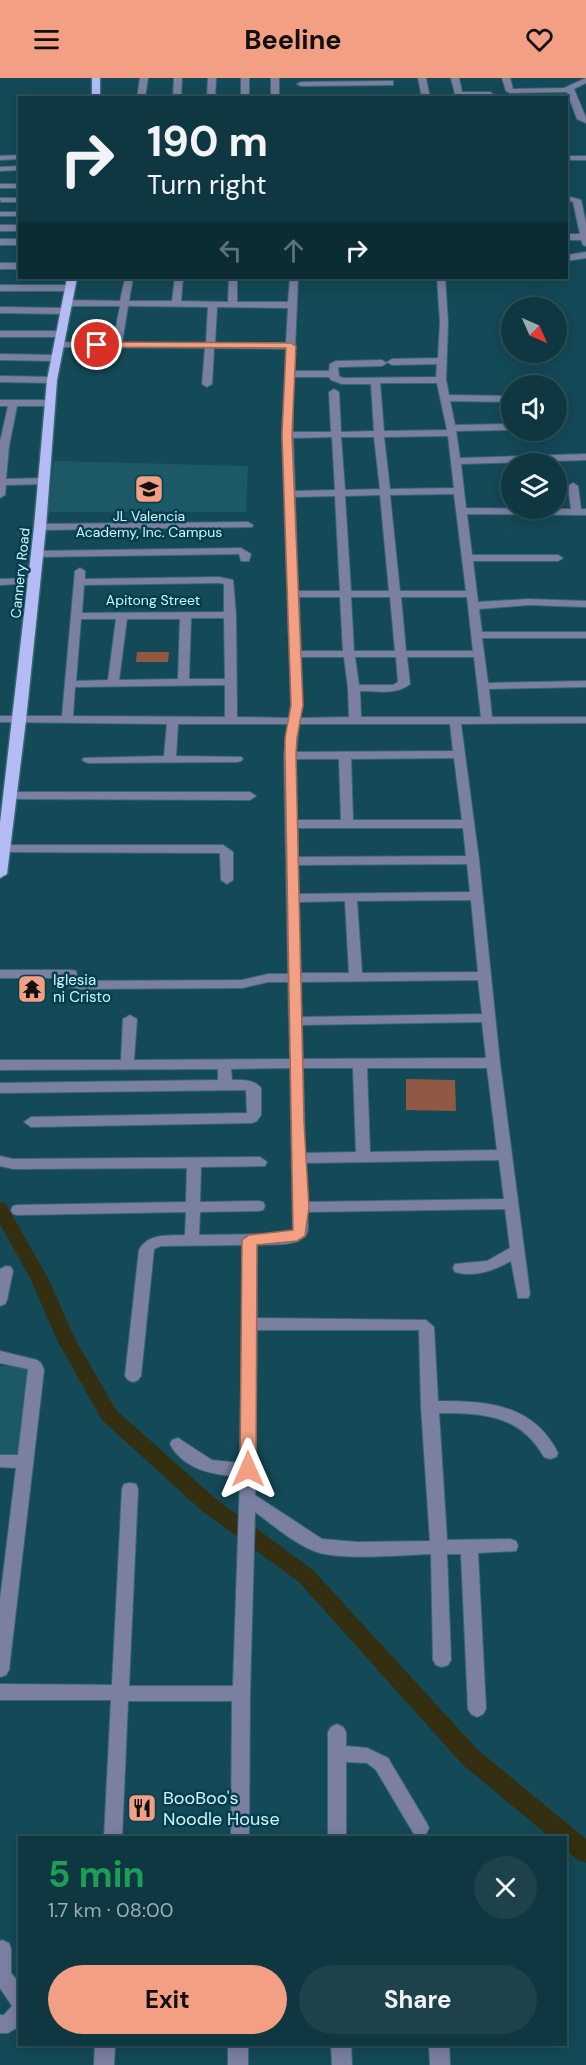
<!DOCTYPE html>
<html lang="en">
<head>
<meta charset="utf-8">
<style>
	:root { --surface:#0f3741; --page:#1d424c; --text:#f1f3f6; --muted:#9bacb1; --line:#2f515a; --accent:#f39f83 }
	body { margin:0; font-family:"DM Sans",sans-serif; background:var(--page); color:var(--text); height:100vh; display:flex; flex-direction:column; font-size:22px; white-space:nowrap }
	* { box-sizing:border-box; margin:0 }
	p { font-size:20px; color:var(--muted) }
	.icon { flex:none; width:33px; height:33px; fill:none; stroke:currentColor; stroke-width:2; stroke-linecap:round; stroke-linejoin:round }
	.map { position:relative; flex:1; overflow:hidden }
	.sheet { position:absolute; left:18px; top:1758px; width:549px; height:210px; display:flex; flex-direction:column; background:var(--surface); border-radius:0px; box-shadow:0 3px 15px #0003,0 0 0 2px var(--line) }
	.sheet>* { flex:none }
	.hud { position:absolute; left:18px; top:18px; width:550px; height:183px; border-radius:0px; box-shadow:0 3px 15px #0003,0 0 0 2px var(--line); background:#0f3741; color:var(--text); overflow:hidden }
	.needle { width:39px; rotate:135deg }
	.tools { position:absolute; left:501px; top:219px; display:grid; gap:12px }
	.tools a { display:grid; place-items:center; width:66px; height:66px; border-radius:50%; background:var(--surface); box-shadow:0 3px 15px #0003,0 0 0 2px var(--line); font-size:30px }
	.pin { position:absolute; display:grid; place-items:center; width:51px; height:51px; color:#fff; margin:-26px; border:3px solid #fff; border-radius:50%; box-shadow:0 2px 6px #0007 }
	.me { position:absolute; width:66px; margin:-33px; rotate:0deg; stroke-linejoin:round; filter:drop-shadow(0 0 4px #0008) }
	.turn { display:flex; align-items:center; gap:21px; height:126px; padding:0 30px; font-size:27px }
	.turn .icon { width:78px; height:78px; stroke-width:2.5 }
	.turn b { display:block; font-size:42px; line-height:51px }
	.lanes { display:flex; align-items:center; height:57px; padding:0 30px; background:#0003; justify-content:center; gap:30px; direction:ltr }
	.lanes .off { opacity:.35 }
	.round { display:grid; place-items:center; flex:none; width:63px; height:63px; border-radius:32px; background:var(--page) }
	.summary { display:flex; align-items:center; justify-content:space-between; height:102px; padding:0 30px }
	h1 { font-size:36px; font-weight:700; line-height:45px; color:#1e9e55 }
	.cta { display:flex; gap:12px; margin-top:auto; padding:12px 30px }
	.cta a { flex:1; height:69px; border-radius:36px; background:var(--accent); color:#111; font-size:24px; font-weight:700; line-height:69px; text-align:center }
	.cta a+a { background:var(--page); color:var(--text) }
	header { display:flex; justify-content:space-between; align-items:center; height:78px; padding:0 30px; background:var(--accent); color:#111; font-size:27px; font-weight:700 }
	.map>svg:first-child { display:block }
</style>
</head>
<body>
<header><svg class="icon" aria-label="menu" viewBox="0 0 24 24"><path d="M4 6h16M4 12h16M4 18h16"/></svg>Beeline<svg class="icon" aria-label="heart" viewBox="0 0 24 24"><path d="M12 20l-8-8c-3-5 5-10 8-4 3-6 11-1 8 4z"/></svg></header>
<div class="map">
<svg width="586" height="1987" viewBox="0 0 586 1987">
	<rect width="100%" height="100%" fill="#144957"/>
	<g fill="#1d5867">
		<polygon points="54,383 248,388 246,434 48,434"/>
		<polygon points="32,1287 21,1380 0,1380 0,1288"/>
	</g>
	<g fill="#915844">
		<polygon points="137,574 169,574 168,584 136,584"/>
		<polygon points="406,1001 455,1002 456,1033 406,1032"/>
	</g>
	<g fill="none" stroke-linecap="round" stroke-linejoin="round">
		<polygon fill="#352f11" fill-rule="evenodd" points="0,1124 6,1126 49,1202 75,1261 116,1332 216,1421 313,1492 478,1672 586,1761 586,1785 578,1782 566,1772 566,1760 551,1760 462,1686 299,1504 202,1433 102,1342 57,1262 31,1202 0,1146"/>
		<g stroke="#366875" stroke-width="2">
			<g id="minor">
				<polygon points="140,0 148,0 145,20 137,20"/>
				<polygon points="174,0 182,0 181,20 173,20"/>
				<polygon points="208,0 216,0 215,20 207,20"/>
				<rect x="241" y="0" width="8" height="20"/>
				<rect x="271" y="0" width="8" height="20"/>
				<polygon points="418,0 426,0 430,20 422,20"/>
				<polygon points="451,0 459,0 462,14 490,14 499,20 456,20"/>
				<polygon points="502,0 510,0 513,11 564,10 586,0 586,5 574,11 586,40 586,45 577,41 567,14 510,15 506,13"/>
				<polygon points="390,3 393,3 393,7 301,8 297,6 301,4"/>
				<polygon points="20,77 20,81 0,82 0,78"/>
				<rect x="567" y="78" width="19" height="4"/>
				<polygon points="20,88 20,92 0,93 0,89"/>
				<rect x="0" y="106" width="20" height="4"/>
				<polygon points="567,118 581,122 586,145 586,168 583,167 581,162 567,162 567,156 580,156 573,124 567,122"/>
				<polygon points="0,120 20,120 20,124 1,124"/>
				<rect x="0" y="134" width="20" height="4"/>
				<rect x="0" y="147" width="20" height="6"/>
				<rect x="0" y="161" width="20" height="6"/>
				<polygon points="586,174 586,180 567,183 567,177"/>
				<rect x="0" y="185" width="20" height="6"/>
				<path d="M125,200h8l-4,23h43l3,-23h8l-2,23 47,1 1,-24h8v24h51l2,-24h8l-4,93h35l1,-7 6,-3 46,-1 5,3 -5,3 -44,1 1,9 4,2 93,-1 1,-13 -45,1 -5,-3 5,-3 46,-1 2,-36 -3,-44h8l3,44 -2,58 3,15 63,1v6l-62,-1 5,24 57,-1v6l-56,1 4,27 126,-4v6l-125,4 5,44 105,1 -3,-23 5,-3 5,3 3,23h5v6l-119,-1 5,41h86l5,3 -5,3h-85l5,41 51,-3 57,2v6l-57,-2 -50,4 3,23h104v6h-104l6,45 98,-2v6l-97,2 3,28h94v6l-125,1 18,136 21,203 30,231 -2,4h-10l-7,-37c-16,9 -37,17 -56,11l-2,-4 2,-4 32,-3 23,-13 -5,-39 -198,3c0,6 3,20 -2,24 -10,11 -35,8 -48,9v73l169,2 8,7 4,74c50,0 95,3 120,52l-2,4 -6,2 -6,-2c-24,-42 -60,-44 -105,-44l8,127 63,-1 6,2 2,5 -2,5 -38,2 8,156 -3,5 -6,3 -6,-3 -3,-5 -7,-155h-14l4,106 -3,5 -6,2 -6,-2 -3,-5 -2,-106c-29,1 -92,7 -117,-3 -22,-9 -41,-26 -59,-39l-5,182 -1,144h-18l1,-137h-104l-6,137h-18l7,-138h-111v-16l112,1 10,-196 2,-5 6,-1 6,1 2,5 -9,197h104l7,-210c-26,0 -57,-7 -70,-32l2,-4 6,-2 34,22 28,3 3,-218 -82,1 -7,3 -13,127 -3,4 -5,2 -5,-2 -3,-4 14,-126c9,-17 28,-14 46,-15l1,-23 -168,3 -5,-1 -2,-4 2,-4 5,-1 168,-3 1,-34 -174,1 -13,-3v-10l13,3 247,-2 7,5 -2,4 -64,1 -1,35 58,-1 5,1 2,4 -2,4 -5,1 -58,1 -1,23 78,-1 16,-4 -3,-162 -59,1 1,11c10,0 22,-1 29,8v27l-4,6 -5,2 -221,4 -7,-5 7,-5 216,-4 -1,-23 -246,3v-10l218,-3v-11l-218,1v-10h121l2,-41 7,-4 7,4 -3,41 156,-1 -2,-77h-20l-26,6 -164,1 -12,-3 -1,-8h-65v-8h71l5,1 2,10 164,-1 26,-6h20l-4,-218 4,-32h-110l-2,32 65,1 2,2 -2,2 -4,1 -149,1 -6,-3 2,-2 80,-2 3,-32 -167,-2v-6h62l13,-145 5,-3 5,3v8l134,-2 14,3 3,35 1,102 52,1 2,-13 -9,-270 4,-86 -72,-1 -2,36 -5,3 -5,-3 3,-36 -151,-1v-4l3,-1 56,1 7,-37h-54l-4,-3 4,-3 54,1zM128,228l80,1 -2,36h-84zM217,229l71,1 -2,35h-71zM293,299h36l2,3 11,4h29l3,47 -33,1 -2,-40 -5,-3 -5,3 2,40h-38zM380,305h57l10,47 -63,1zM448,358l6,52 -64,1 -6,-52zM332,359l3,53 -40,1 -2,-53zM341,359h33l6,52 -35,1zM454,416l12,97h-66l-10,-96zM380,417l9,96h-38l-6,-95zM335,418l5,95h-42l-3,-94zM219,505l5,1v28l-142,1 2,-28zM299,519h41l3,54h-42zM351,519h39l5,54h-41zM401,519h66l6,54h-67zM191,540h33l1,61h-36zM81,541h35l-8,61 -32,1zM127,541h53l-2,60 -59,1zM301,579h43l4,31 1,29 -49,1 3,-13zM355,579h41l2,25 -5,3h-34zM407,579h67l7,60h-120l-1,-26c16,0 37,4 50,-7zM225,607v32l-152,-1 2,-29zM299,646h151l3,27 -157,1zM454,680l8,62h-109l-2,-61zM296,681h43l2,61h-44zM298,750h165l3,28 -168,1zM467,786l3,28 -171,2 -1,-29zM471,822l7,72 -116,1 -5,-72zM345,823l4,72h-48l-2,-71zM478,902l4,34 -180,3 -1,-35zM482,944l4,36 -183,1 -1,-34zM303,990h50l3,84 -51,1zM367,990h120l10,82 -127,2zM499,1082l5,39 -198,3v-39zM257,1252h162l2,77 9,134 -73,1 -35,-3 -67,-44z"/>
				<polygon points="0,207 69,207 73,210 69,213 0,213"/>
				<polygon points="0,229 64,230 68,233 64,236 0,235"/>
				<polygon points="0,253 59,253 64,256 59,259 0,259"/>
				<polygon points="0,276 55,277 60,280 55,283 0,282"/>
				<polygon points="0,298 52,299 57,302 52,305 0,304"/>
				<polygon points="0,322 50,322 55,325 50,328 17,328 9,368 6,401 43,400 48,403 43,406 6,407 5,417 0,420 0,364 8,328 0,328"/>
				<polygon points="248,444 253,447 252,449 40,452 35,449 40,446"/>
				<polygon points="241,470 251,476 249,483 241,483 239,476 37,479 32,476 37,473"/>
				<polygon points="33,500 37,501 37,505 0,507 0,501"/>
				<polygon points="11,714 250,714 256,718 250,722 7,721 5,718"/>
				<polygon points="223,767 233,774 233,802 227,806 221,802 220,775 0,774 0,768 3,767"/>
				<polygon points="6,1188 11,1189 13,1193 7,1222 5,1226 0,1228 0,1191"/>
				<polygon points="0,1273 37,1282 41,1285 44,1292 9,1592 6,1597 0,1599 0,1522 16,1390 0,1389 0,1377 18,1377 28,1291 0,1285"/>
				<polygon points="337,1646 343,1649 346,1654 346,1668 367,1670 388,1680 426,1744 429,1750 426,1756 420,1758 414,1756 376,1692 367,1685 346,1684 346,1760 328,1760 328,1654 331,1649"/>
				<polygon points="2,1862 9,1865 11,1871 11,1895 20,1906 20,1948 8,1955 0,1955 0,1937 4,1937 12,1928 0,1910 0,1863"/>
				<polygon points="95,1966 115,1966 114,1987 94,1987"/>
				<rect x="228" y="1966" width="20" height="21"/>
				<polygon points="331,1966 351,1966 352,1987 332,1987"/>
				<polygon points="429,1966 449,1966 450,1987 430,1987"/>
			</g>
		</g>
		<g stroke="#366875" stroke-width="3">
			<g id="major">
				<rect x="92" y="0" width="8" height="20"/>
				<polygon points="67,200 77,200 57,302 46,449 26,642 7,796 0,800 0,745 34,449 47,302"/>
			</g>
		</g>
		<use href="#minor" fill="#7b7fa2" fill-rule="evenodd"/>
		<use href="#major" fill="#b5bbf4" fill-rule="evenodd"/>
	</g>
	<polygon fill="#f39f83" stroke="#9e6755" stroke-width="1.5" points="97,264 291,265 296,268 292,357 303,627 297,660 296,678 304,1044 309,1129 305,1158 297,1163 257,1167 256,1391 254,1395 248,1397 242,1395 240,1391 242,1162 249,1157 293,1152 285,678 285,660 291,627 282,357 286,270 94,269 92,267"/>
	<defs>
		<g id="school-square" transform="scale(1.5)"><rect x="-9" y="-9" width="18" height="18" rx="4" fill="#f39f83" stroke="#053e4c"/><path d="M0-5L7-2L0 1L-7-2ZM-4 1L0 2.5L4 1V4Q0 6-4 4Z" fill="#111"/></g>
		<g id="temple-square" transform="scale(1.5)"><rect x="-9" y="-9" width="18" height="18" rx="4" fill="#f39f83" stroke="#053e4c"/><path d="M0-6L5-2H3V0L6.5 2.5H4V6H1.5V3h-3V6H-4V2.5H-6.5L-3 0V-2H-5Z" fill="#111"/></g>
		<g id="restaurant-square" transform="scale(1.5)"><rect x="-9" y="-9" width="18" height="18" rx="4" fill="#f39f83" stroke="#053e4c"/><path d="M-5-6h1v4h1v-4h1v4h1v-4h1v5L-1.5 .5V6h-2V.5L-5-1ZM5-6V6H3V1.5H1.5Q1.5-4 5-6Z" fill="#111"/></g>
	</defs>
	<g fill-rule="evenodd">
		<use href="#school-square" x="149" y="411"/>
		<use href="#temple-square" x="32" y="911"/>
		<use href="#restaurant-square" x="142" y="1730"/>
	</g>
	<g text-anchor="middle" stroke-width="5" stroke-linejoin="round" paint-order="stroke">
		<g font-size="14" fill="#d1f4ff" stroke="#053e4c">
			<text x="149" y="443">JL Valencia<tspan x="149" dy="16">Academy, Inc. Campus</tspan></text>
		</g>
		<g font-size="14" fill="#d1f4ff" stroke="#053e4c">
			<text transform="translate(20 495) rotate(-84)" y="5">Cannery Road</text>
			<text x="153" y="527">Apitong Street</text>
		</g>
		<g font-size="15" fill="#d1f4ff" stroke="#053e4c" text-anchor="start">
			<text x="53" y="907">Iglesia<tspan x="53" dy="17">ni Cristo</tspan></text>
		</g>
		<g font-size="18" fill="#d1f4ff" stroke="#053e4c" text-anchor="start">
			<text x="163" y="1726">BooBoo's<tspan x="163" dy="21">Noodle House</tspan></text>
		</g>
	</g>
</svg>
<div class="tools">
<a><svg class="needle" viewBox="-14 -14 28 28"><path d="M0-13l5 13h-10z" fill="#e53935"/><path d="M0 13l5-13h-10z" fill="#9bacb1"/></svg></a>
<a><svg class="icon" aria-label="sound" viewBox="0 0 24 24"><path d="M4 9h4l5-4v14l-5-4H4zM17 9q2 3 0 6"/></svg></a>
<a><svg class="icon" aria-label="layers" viewBox="0 0 24 24"><path d="M12 4l9 5-9 5-9-5zM3 14l9 5 9-5"/></svg></a>
</div>
<div class="pin" style="left:97px;top:267px;background:#d93025"><svg class="icon" aria-label="arrive" viewBox="0 0 24 24"><path d="M6 21V4h12l-3 4 3 4H6"/></svg></div>
<svg class="me" style="left:248px;top:1391px" viewBox="-20 -20 40 40"><path d="M0-17L14 15 0 8-14 15z" fill="#f39f83" stroke="#fff" stroke-width="4"/></svg>
<div class="hud">
<div class="turn"><svg class="icon" aria-label="right" viewBox="0 0 24 24"><path d="M7 20v-9h11M14 6l5 5-5 5"/></svg><div><b>190 m</b>Turn right</div></div>
<div class="lanes"><svg class="icon off" aria-label="left" viewBox="0 0 24 24"><path d="M17 20v-9H6M10 6l-5 5 5 5"/></svg><svg class="icon off" aria-label="ahead" viewBox="0 0 24 24"><path d="M12 20V5M6 11l6-6 6 6"/></svg><svg class="icon" aria-label="right" viewBox="0 0 24 24"><path d="M7 20v-9h11M14 6l5 5-5 5"/></svg></div>
</div>
<section class="sheet">
<div class="summary"><div><h1>5 min</h1><p>1.7 km · 08:00</p></div><a class="round"><svg class="icon" aria-label="close" viewBox="0 0 24 24"><path d="M6 6l12 12M18 6L6 18"/></svg></a></div>
<div class="cta"><a>Exit</a><a>Share</a></div>
</section>
</div>
</body>
</html>
